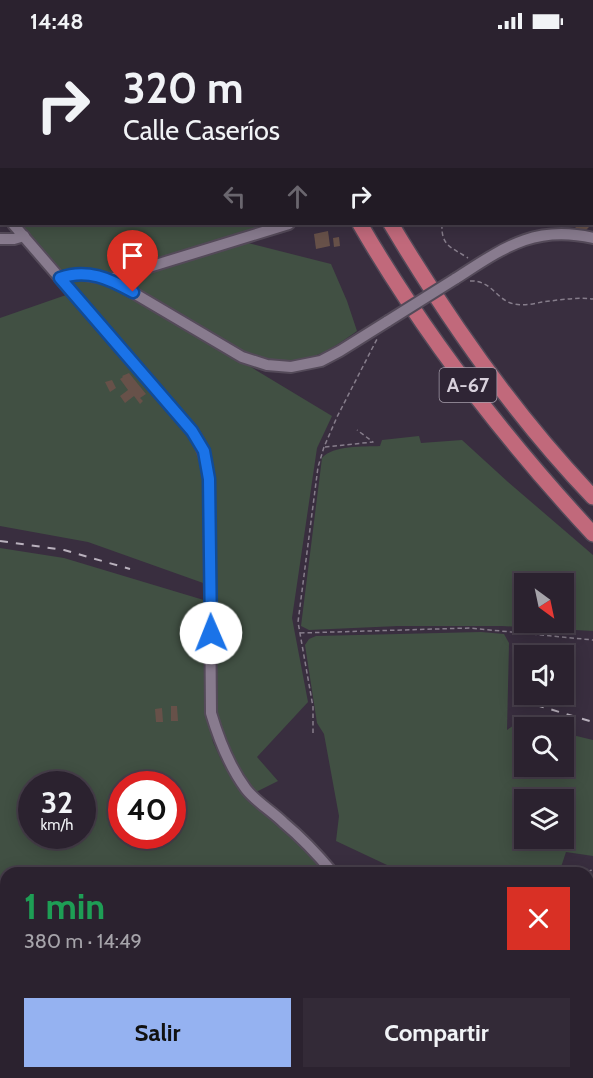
<!DOCTYPE html>
<html lang="es">
<head>
<meta charset="utf-8">
<style>
	:root { --surface:#2b222f; --page:#332a37; --text:#f1f3f6; --muted:#a6a4aa; --line:#473f4b; --accent:#95b2f1 }
	body { margin:0; font-family:Cabin,sans-serif; background:var(--page); color:var(--text); height:100vh; display:flex; flex-direction:column; font-size:22px; white-space:nowrap }
	* { box-sizing:border-box; margin:0 }
	p { font-size:20px; color:var(--muted) }
	.icon { flex:none; width:33px; height:33px; fill:none; stroke:currentColor; stroke-width:2; stroke-linecap:round; stroke-linejoin:round }
	.map { position:relative; flex:1; overflow:hidden }
	.drawer { position:absolute; left:0px; top:825px; width:594px; height:212px; display:flex; flex-direction:column; background:var(--surface); border-radius:18px 18px 0 0; box-shadow:0 3px 15px #0003,0 0 0 2px var(--line) }
	.drawer>* { flex:none }
	.banner { position:absolute; left:0px; top:0px; width:594px; height:183px; box-shadow:0 3px 15px #0003,0 0 0 2px var(--line); background:#2b222f; color:var(--text); overflow:hidden }
	.needle { width:39px; rotate:147deg }
	.controls { position:absolute; left:514px; top:531px; display:grid; gap:12px }
	.controls a { display:grid; place-items:center; width:60px; height:60px; border-radius:0px; background:var(--surface); box-shadow:0 3px 15px #0003,0 0 0 2px var(--line); font-size:30px }
	.speed { position:absolute; left:18px; top:729px; display:flex; gap:12px; font-size:30px; font-weight:700; text-align:center }
	.speed>* { display:grid; place-content:center; width:78px; height:78px; border-radius:50%; background:var(--surface); box-shadow:0 3px 15px #0003,0 0 0 2px var(--line); line-height:1 }
	.speed small { font-size:15px; font-weight:400 }
	.speed .limit { border:9px solid #d22; background:#fff; color:#111 }
	.pin { position:absolute; display:grid; place-items:center; width:51px; height:51px; color:#fff; margin:-62px -26px; border-radius:50% 50% 50% 0; rotate:-45deg; box-shadow:0 0 6px #0007 }
	.pin .icon { rotate:45deg }
	.me { position:absolute; width:66px; margin:-33px; rotate:359deg; stroke-linejoin:round; filter:drop-shadow(0 0 4px #0008) }
	.turn { display:flex; align-items:center; gap:21px; height:126px; padding:0 24px; font-size:27px }
	.turn .icon { width:78px; height:78px; stroke-width:2.5 }
	.turn b { display:block; font-size:42px; line-height:51px }
	.lanes { display:flex; align-items:center; height:57px; padding:0 24px; background:#0003; justify-content:center; gap:30px; direction:ltr }
	.lanes .off { opacity:.35 }
	.round { display:grid; place-items:center; flex:none; width:63px; height:63px; border-radius:0px; background:var(--page) }
	.head { display:flex; align-items:center; justify-content:space-between; height:102px; padding:0 24px }
	h1 { font-size:36px; font-weight:700; line-height:45px; color:#1e9e55 }
	.primary-button { display:flex; gap:12px; margin-top:auto; padding:12px 24px }
	.primary-button a { flex:1; height:69px; border-radius:0px; background:var(--accent); color:#111; font-size:24px; font-weight:700; line-height:69px; text-align:center }
	.primary-button a+a { background:var(--page); color:var(--text) }
	.status { display:flex; justify-content:space-between; align-items:center; height:42px; padding:0 30px; background:var(--surface); direction:ltr }
	.status svg { height:16px; fill:currentColor }
	.map>svg:first-child { display:block }
</style>
</head>
<body>
<div class="status"><b>14:48</b><svg viewBox="0 0 49 12"><path d="M0 12V9h3v3zM5 12V6h3v6zM10 12V3h3v9zM15 12V0h3v12zM26 1h20v11H26zM47 4h2v5h-2z"/></svg></div>
<div class="map">
<svg width="593" height="1036" viewBox="0 0 593 1036">
	<rect width="100%" height="100%" fill="#392e3f"/>
	<g fill="#415043" fill-rule="evenodd">
		<polygon points="0,0 237,0 237,1 2,2 1,133 0,132"/>
		<path d="M21,182l46,1 1,-1h210l-165,50c-18,0 -34,-6 -52,-4z"/>
		<path d="M244,200l87,22 16,37 10,30c-25,18 -53,36 -85,30 -26,-4 -49,-20 -71,-34 -26,-16 -53,-31 -79,-47z"/>
		<polygon points="79,236 115,243 332,374 317,406 292,576 308,660 257,715 278,739 256,750 241,732 227,707 218,679 214,435 212,414 203,395 185,372 69,239"/>
		<polygon points="69,252 192,397 200,410 204,428 206,542 88,500 0,484 0,276"/>
		<path d="M419,394l2,7 41,-3 46,42 85,73v76l-91,-5h-104l-89,4 -8,-4 21,-168c11,-13 41,-11 58,-12l2,-6zM525,542h39v38h-39z"/>
		<path d="M0,506l64,10 143,43 1,118 5,23 11,24 16,21 53,48 25,26 8,12h-320v199l281,1 -3,5h-284zM32,742h50v52h-50zM122,742h50v52h-50z"/>
		<path d="M481,590l23,2 5,9 -2,87 13,-9 24,6 -19,1v38h39v-33l29,7v116l-27,-4 -7,21h-155l-68,-32 3,-25 -15,-82 -7,-11 -12,-78 4,-6 7,-3zM525,758h39v38h-39z"/>
		<polygon points="314,1031 458,1030 459,1032 452,1036 312,1036"/>
	</g>
	<g fill="none" stroke-linecap="round" stroke-linejoin="round">
		<polyline stroke="#5e8285" stroke-width="2" points="247,0 247,2"/>
	</g>
	<g fill="#675149">
		<polygon points="579,182 592,182 585,189 574,187"/>
		<polygon points="328,189 330,204 316,207 314,192"/>
		<polygon points="339,195 340,204 334,205 333,196"/>
		<polygon points="129,331 146,352 140,356 143,359 140,362 134,354 125,361 120,354 128,348 120,337 123,335 122,334"/>
		<polygon points="112,338 116,346 110,350 105,340"/>
		<polygon points="171,664 177,664 178,679 171,679"/>
		<polygon points="162,666 163,680 156,680 155,667"/>
		<polygon points="541,1030 589,1030 591,1036 528,1036"/>
	</g>
	<g fill="none" stroke-linecap="round" stroke-linejoin="round">
		<g stroke="#544a59" stroke-width="14">
			<g id="minor">
				<polyline points="0,166 2,168"/>
				<path d="M13,182l179,207c11,15 14,29 17,48l2,234c8,27 18,53 35,76 10,13 26,22 38,34 18,15 34,32 49,50"/>
				<polyline points="0,197 14,197 24,194"/>
				<polyline points="60,236 79,232 110,237 242,315 267,323 291,325 321,319 340,309 388,279"/>
				<polyline points="110,237 289,182"/>
				<path d="M455,237c47,-30 79,-55 138,-41"/>
				<polyline points="467,1030 469,1036"/>
				<polyline points="288,1036 290,1030"/>
			</g>
		</g>
		<g stroke="#544a59" stroke-width="18">
			<g id="highway">
				<polyline points="271,0 271,2"/>
				<polyline points="300,0 301,2"/>
				<path d="M360,182c65,112 145,215 233,310"/>
				<path d="M391,182c58,97 123,191 202,273"/>
			</g>
		</g>
		<g stroke="#867d8b" stroke-width="1.5" stroke-dasharray="4.5 3" stroke-linecap="butt">
			<path d="M442,182c-1,22 9,23 26,34"/>
			<path d="M470,239c22,-1 26,19 44,23 9,2 19,0 28,-2 17,-2 34,-5 51,-3"/>
			<polyline points="325,405 373,400 357,388"/>
			<polyline points="300,591 470,586 593,598"/>
			<polyline points="313,691 313,665 298,580 318,425 324,405 337,375 377,297"/>
			<polyline points="580,831 593,828"/>
			<polyline points="495,1030 498,1036"/>
		</g>
		<use href="#minor" stroke="#887b8e" stroke-width="10"/>
		<use href="#highway" stroke="#c1697b" stroke-width="15"/>
		<g stroke="#b9b1bd" stroke-width="2" stroke-dasharray="8 8" stroke-linecap="butt">
			<polyline points="0,499 64,508 130,527"/>
			<polyline points="536,663 593,680"/>
		</g>
		<g stroke="#544a59" stroke-width="14" stroke-linecap="butt">
			<polyline id="minor-bridge" points="388,279 455,237"/>
		</g>
		<use href="#minor-bridge" stroke="#887b8e" stroke-width="10"/>
	</g>
	<g fill="none" stroke-linecap="round" stroke-linejoin="round">
		<g stroke="#114b97" stroke-width="15">
			<path id="route" d="M133,250c-23,-13 -46,-24 -73,-14l132,153 12,20 5,28 2,154"/>
		</g>
		<use href="#route" stroke="#1a73e8" stroke-width="10"/>
	</g>
	<g text-anchor="middle" stroke-width="5" stroke-linejoin="round" paint-order="stroke">
		<rect fill="#2f2535" stroke="#a59daa" stroke-width="1.5" x="439.5" y="326" width="57" height="34" rx="4.5"/>
		<g font-size="20" font-weight="bold" fill="#d8d1dc">
			<text x="468" y="350">A-67</text>
		</g>
	</g>
</svg>
<div class="controls">
<a><svg class="needle" viewBox="-14 -14 28 28"><path d="M0-13l5 13h-10z" fill="#e53935"/><path d="M0 13l5-13h-10z" fill="#a6a4aa"/></svg></a>
<a><svg class="icon" aria-label="sound" viewBox="0 0 24 24"><path d="M4 9h4l5-4v14l-5-4H4zM17 9q2 3 0 6"/></svg></a>
<a><svg class="icon" aria-label="search" viewBox="0 0 24 24"><circle cx="10" cy="10" r="6"/><path d="M15 15l6 6"/></svg></a>
<a><svg class="icon" aria-label="layers" viewBox="0 0 24 24"><path d="M12 4l9 5-9 5-9-5zM3 14l9 5 9-5"/></svg></a>
</div>
<div class="speed"><div>32<small>km/h</small></div><div class="limit">40</div></div>
<div class="pin" style="left:133px;top:250px;background:#d93025"><svg class="icon" aria-label="arrive" viewBox="0 0 24 24"><path d="M6 21V4h12l-3 4 3 4H6"/></svg></div>
<svg class="me" style="left:211px;top:591px" viewBox="-20 -20 40 40"><circle r="19" fill="#fff"/><path d="M0-13L10 11 0 6-10 11z" fill="#1a73e8"/></svg>
<div class="banner">
<div class="turn"><svg class="icon" aria-label="right" viewBox="0 0 24 24"><path d="M7 20v-9h11M14 6l5 5-5 5"/></svg><div><b>320 m</b>Calle Caseríos</div></div>
<div class="lanes"><svg class="icon off" aria-label="left" viewBox="0 0 24 24"><path d="M17 20v-9H6M10 6l-5 5 5 5"/></svg><svg class="icon off" aria-label="ahead" viewBox="0 0 24 24"><path d="M12 20V5M6 11l6-6 6 6"/></svg><svg class="icon" aria-label="right" viewBox="0 0 24 24"><path d="M7 20v-9h11M14 6l5 5-5 5"/></svg></div>
</div>
<section class="drawer">
<div class="head"><div><h1>1 min</h1><p>380 m · 14:49</p></div><a class="round" style="background:#d93025;color:#fff"><svg class="icon" aria-label="close" viewBox="0 0 24 24"><path d="M6 6l12 12M18 6L6 18"/></svg></a></div>
<div class="primary-button"><a>Salir</a><a>Compartir</a></div>
</section>
</div>
</body>
</html>
